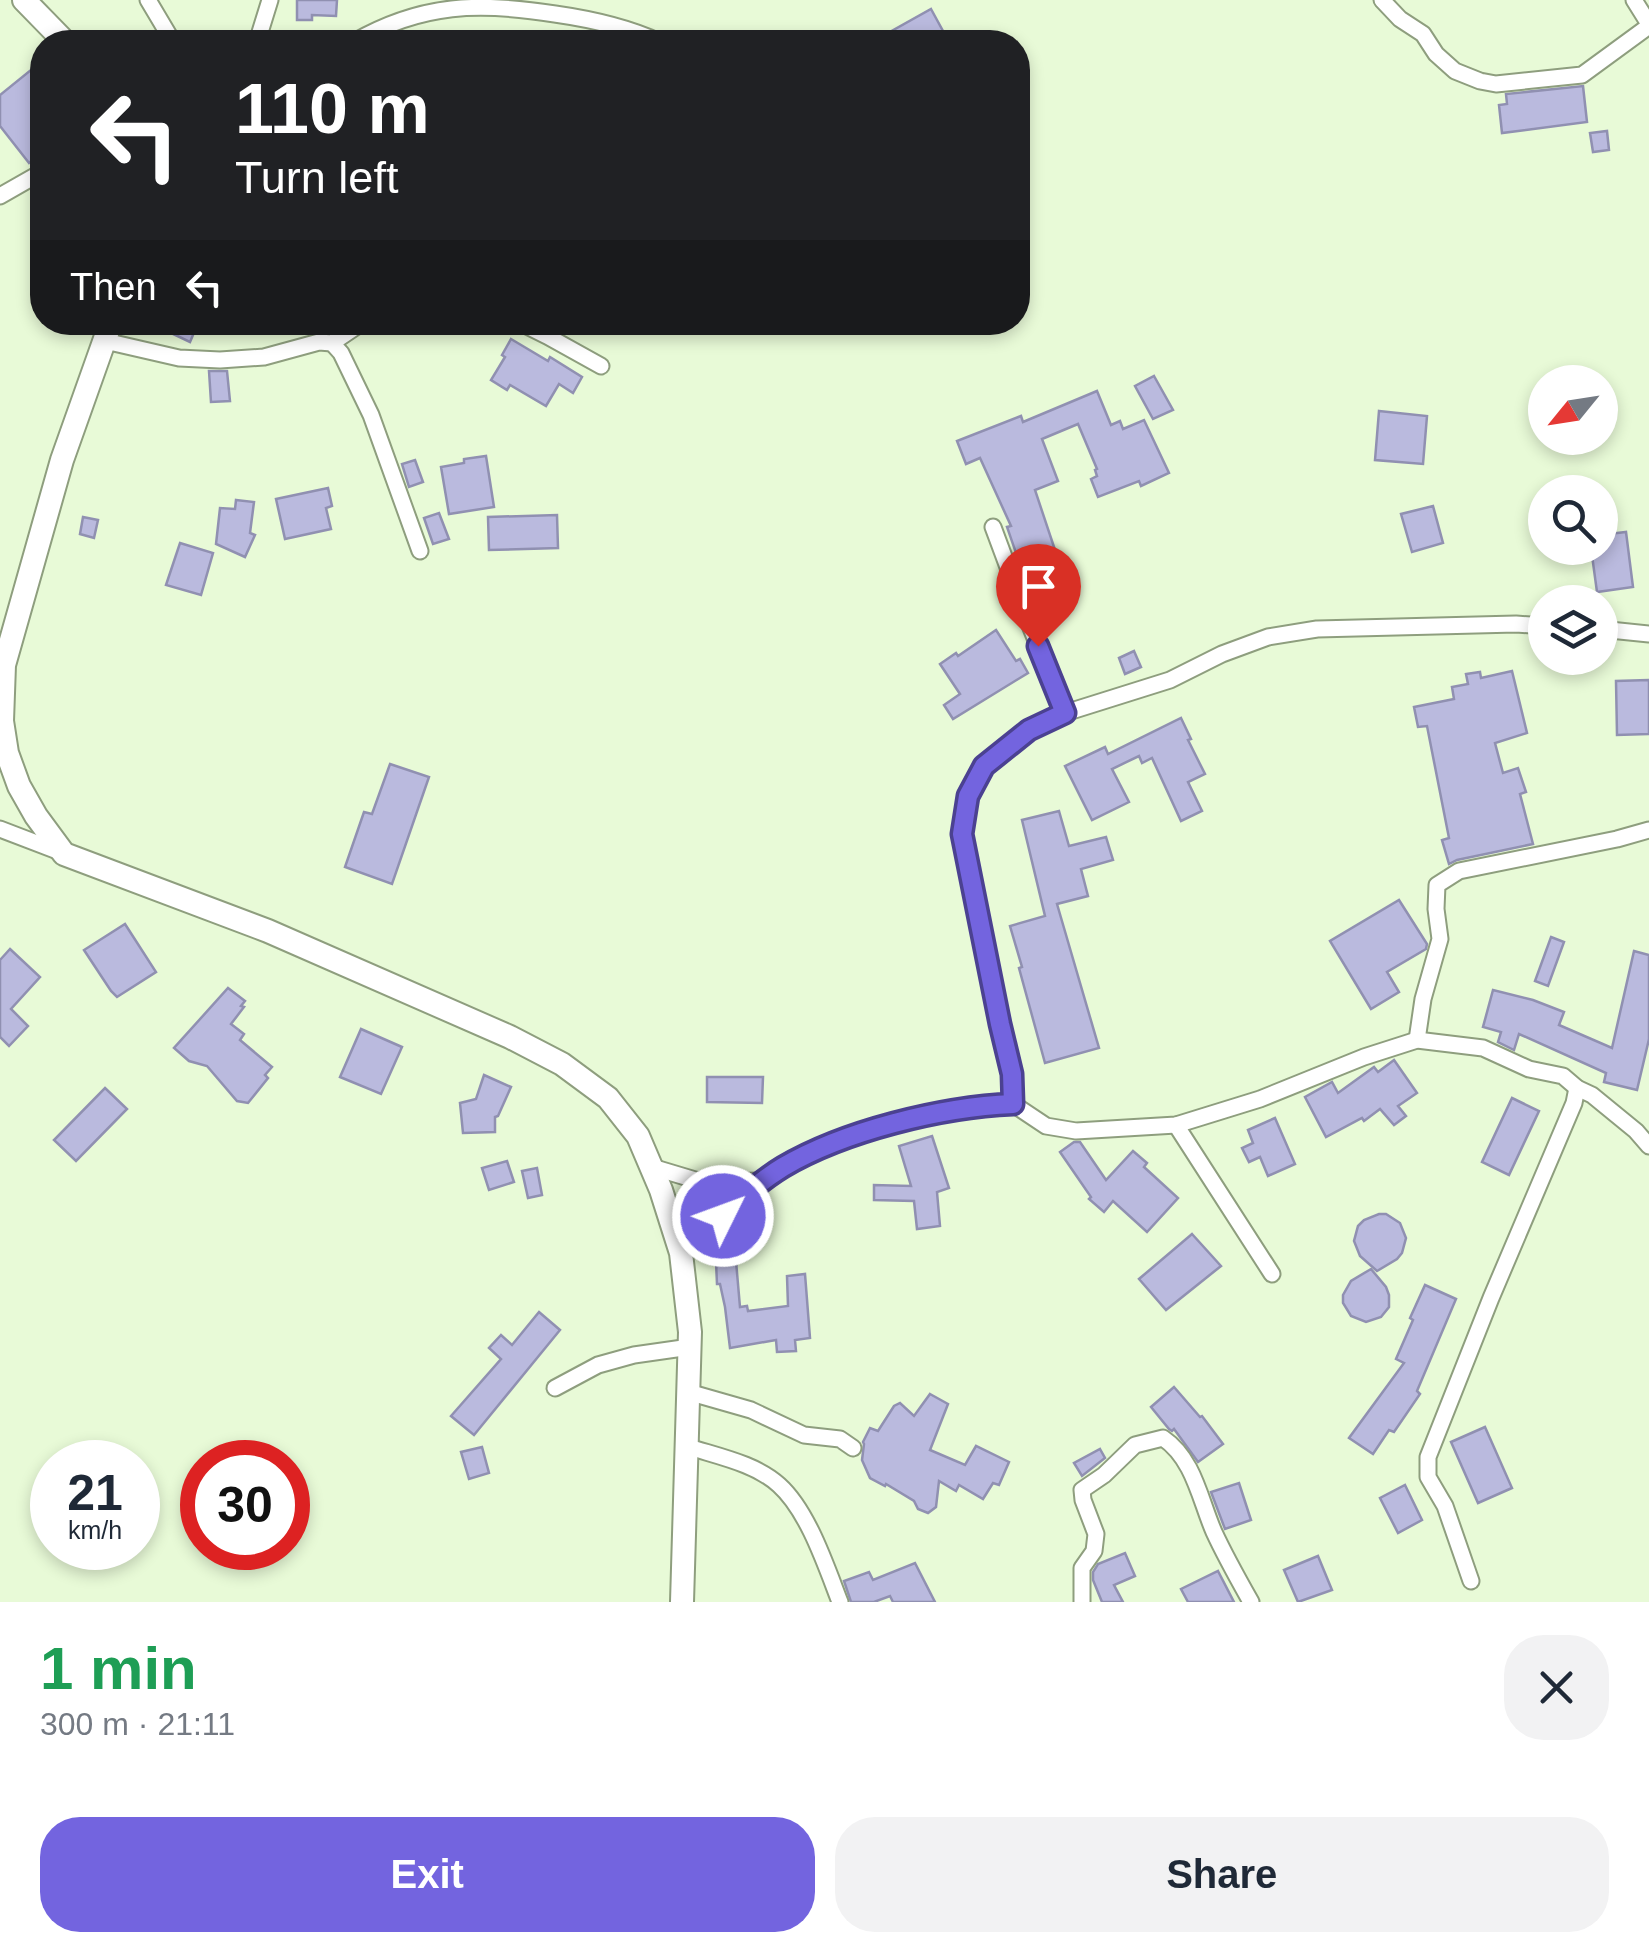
<!DOCTYPE html>
<html lang="en">
<head>
<meta charset="utf-8">
<style>
	:root { --surface:#fff; --page:#f2f2f3; --text:#1f2937; --muted:#747a83; --accent:#7364df }
	body { margin:0; font-family:Helvetica,sans-serif; background:var(--page); color:var(--text); height:100vh; display:flex; flex-direction:column; font-size:38px; white-space:nowrap }
	* { box-sizing:border-box; margin:0 }
	p { font-size:32px; color:var(--muted) }
	.icon { flex:none; width:55px; height:55px; fill:none; stroke:currentColor; stroke-width:2; stroke-linecap:round; stroke-linejoin:round }
	.map { position:relative; height:1602px; overflow:hidden }
	.panel { display:flex; flex-direction:column; background:var(--surface); flex:1 }
	.panel>* { flex:none }
	.hud { position:absolute; left:30px; top:30px; width:1000px; height:305px; border-radius:40px; box-shadow:0 5px 15px #0003; background:#202124; color:#fff; overflow:hidden }
	.needle { width:65px; rotate:240deg }
	.buttons { position:absolute; left:1528px; top:365px; display:grid; gap:20px }
	.buttons a { display:grid; place-items:center; width:90px; height:90px; border-radius:50%; background:var(--surface); box-shadow:0 5px 15px #0003; font-size:50px }
	.speed { position:absolute; left:30px; top:1440px; display:flex; gap:20px; font-size:50px; font-weight:700; text-align:center }
	.speed>* { display:grid; place-content:center; width:130px; height:130px; border-radius:50%; background:var(--surface); box-shadow:0 5px 15px #0003; line-height:1 }
	.speed small { font-size:25px; font-weight:400 }
	.speed .limit { border:15px solid #d22; background:#fff; color:#111 }
	.pin { position:absolute; display:grid; place-items:center; width:85px; height:85px; color:#fff; margin:-102px -42px; border-radius:50% 50% 50% 0; rotate:-45deg; box-shadow:0 0 10px #0007 }
	.pin .icon { rotate:45deg }
	.me { position:absolute; width:110px; margin:-55px; rotate:48deg; stroke-linejoin:round; filter:drop-shadow(0 0 8px #0008) }
	.turn { display:flex; align-items:center; gap:35px; height:210px; padding:0 40px; font-size:45px }
	.turn .icon { width:130px; height:130px; stroke-width:2.5 }
	.turn b { display:block; font-size:70px; line-height:85px }
	.then { display:flex; align-items:center; height:95px; padding:0 40px; background:#0003; gap:20px; font-size:38px }
	.round { display:grid; place-items:center; flex:none; width:105px; height:105px; border-radius:40px; background:var(--page) }
	.headline { display:flex; align-items:center; justify-content:space-between; height:170px; padding:0 40px }
	h1 { font-size:60px; font-weight:800; line-height:75px; color:#1e9e55 }
	.action { display:flex; gap:20px; margin-top:auto; padding:20px 40px }
	.action a { flex:1; height:115px; border-radius:40px; background:var(--accent); color:#fff; font-size:40px; font-weight:800; line-height:115px; text-align:center }
	.action a+a { background:var(--page); color:var(--text) }
	.map>svg:first-child { display:block }
</style>
</head>
<body>
<div class="map">
<svg width="1649" height="1602" viewBox="0 0 1649 1602">
	<rect width="100%" height="100%" fill="#e8fad7"/>
	<g fill="#babade" stroke="#9090b1" stroke-width="2.5">
		<polygon points="297,0 337,0 336,16 312,15 312,20 297,20"/>
		<polygon points="931,9 949,42 872,42"/>
		<polygon points="42,61 42,152 29,163 0,126 0,95"/>
		<polygon points="1583,86 1587,122 1502,133 1499,105 1507,104 1506,94"/>
		<polygon points="1607,131 1609,150 1593,152 1590,133"/>
		<polygon points="148,322 183,322 196,328 190,342"/>
		<polygon points="511,339 548,361 550,357 582,377 573,393 559,384 546,406 510,385 507,390 491,380 505,357 502,355"/>
		<polygon points="209,371 227,371 230,401 211,402"/>
		<polygon points="1154,376 1173,410 1153,419 1135,386"/>
		<polygon points="1097,391 1111,425 1120,421 1123,429 1144,420 1169,473 1141,486 1139,481 1098,497 1091,479 1097,476 1095,470 1097,469 1078,424 1042,439 1058,481 1035,490 1061,568 1025,579 1007,527 1011,526 980,458 966,464 957,441 1021,416 1023,422"/>
		<polygon points="1379,411 1427,416 1423,464 1375,460"/>
		<polygon points="486,456 494,507 449,514 441,467 464,463 464,459"/>
		<polygon points="415,460 423,482 409,487 402,464"/>
		<polygon points="328,488 332,506 326,508 331,529 285,539 276,499"/>
		<polygon points="236,500 254,502 250,533 255,535 245,557 216,544 220,508 235,509"/>
		<polygon points="1433,506 1443,543 1412,552 1401,514"/>
		<polygon points="439,513 449,539 433,544 424,518"/>
		<polygon points="557,515 558,548 489,550 488,517"/>
		<polygon points="83,517 98,520 94,538 80,534"/>
		<polygon points="1626,532 1633,587 1597,592 1591,548 1600,548 1600,535"/>
		<polygon points="180,543 213,553 201,595 166,585"/>
		<polygon points="996,630 1016,661 1020,659 1028,673 953,719 944,705 960,694 940,664 956,653 958,656"/>
		<polygon points="1134,651 1141,667 1125,674 1119,658"/>
		<polygon points="1512,671 1527,733 1495,743 1503,773 1518,768 1526,792 1520,794 1533,844 1457,860 1449,864 1442,840 1449,838 1427,726 1418,727 1414,707 1454,699 1452,687 1468,684 1466,674 1480,672 1481,678"/>
		<polygon points="1649,680 1649,734 1617,735 1616,681"/>
		<polygon points="1181,718 1191,739 1188,740 1205,774 1188,782 1202,811 1181,821 1152,758 1142,763 1139,756 1112,769 1129,802 1092,820 1065,766 1105,747 1108,754"/>
		<polygon points="390,764 429,777 392,884 345,867 364,812 372,814"/>
		<polygon points="1059,811 1069,846 1106,837 1113,860 1081,869 1088,896 1057,904 1099,1048 1045,1063 1019,968 1022,967 1010,926 1045,916 1022,820"/>
		<polygon points="1399,900 1427,944 1426,949 1387,972 1399,992 1371,1009 1330,941"/>
		<polygon points="125,924 156,972 117,997 111,991 84,950"/>
		<polygon points="1551,937 1564,942 1548,986 1535,981"/>
		<polygon points="10,949 40,977 11,1009 28,1026 9,1046 0,1037 0,960"/>
		<polygon points="1634,951 1649,955 1649,1039 1637,1090 1604,1082 1606,1073 1519,1034 1514,1050 1498,1042 1501,1032 1483,1027 1493,990 1533,1000 1564,1012 1559,1025 1612,1048"/>
		<polygon points="228,988 245,1001 241,1006 244,1007 231,1024 244,1034 240,1040 272,1067 265,1075 268,1078 248,1103 237,1101 207,1066 189,1061 174,1048"/>
		<polygon points="361,1029 402,1047 381,1094 340,1077"/>
		<polygon points="1394,1060 1417,1093 1398,1106 1406,1116 1394,1125 1380,1109 1364,1121 1362,1118 1326,1137 1305,1097 1332,1082 1338,1093 1374,1067 1378,1072"/>
		<polygon points="484,1075 511,1087 498,1116 495,1117 495,1132 463,1133 460,1103 476,1099"/>
		<polygon points="707,1077 763,1077 762,1103 707,1102"/>
		<polygon points="105,1088 127,1109 76,1161 54,1140"/>
		<polygon points="1512,1098 1539,1111 1509,1175 1482,1162"/>
		<polygon points="1275,1118 1295,1164 1268,1176 1260,1157 1249,1162 1242,1148 1253,1143 1248,1130"/>
		<polygon points="932,1136 949,1188 937,1192 940,1226 917,1229 914,1201 874,1200 874,1185 911,1186 899,1146"/>
		<polygon points="1074,1142 1080,1142 1106,1180 1133,1151 1147,1163 1144,1167 1178,1198 1147,1232 1113,1201 1104,1212 1089,1199 1091,1197 1060,1152"/>
		<polygon points="507,1161 514,1182 489,1190 482,1168"/>
		<polygon points="537,1168 542,1195 528,1198 522,1171"/>
		<polygon points="1379,1214 1386,1214 1400,1223 1406,1238 1402,1253 1397,1259 1377,1271 1360,1256 1354,1241 1358,1226 1364,1220"/>
		<polygon points="1192,1234 1221,1266 1166,1310 1139,1279"/>
		<polygon points="736,1261 740,1307 747,1306 748,1311 788,1306 787,1276 805,1274 810,1338 795,1340 796,1351 777,1352 776,1340 730,1348 725,1307 720,1284 717,1284 716,1262"/>
		<polygon points="1371,1269 1386,1287 1389,1295 1389,1307 1381,1317 1366,1322 1351,1316 1343,1303 1343,1295 1351,1281"/>
		<polygon points="1425,1285 1456,1299 1417,1391 1420,1394 1394,1432 1389,1430 1373,1454 1349,1438 1404,1363 1396,1359 1413,1320 1410,1318"/>
		<polygon points="539,1312 560,1330 474,1435 451,1416 501,1359 489,1348 501,1335 512,1345"/>
		<polygon points="1174,1387 1200,1417 1202,1416 1223,1444 1198,1462 1174,1429 1172,1431 1169,1429 1151,1407"/>
		<polygon points="930,1394 948,1404 930,1450 965,1465 976,1446 1009,1462 999,1485 993,1483 983,1499 959,1485 956,1491 939,1481 936,1507 928,1513 918,1509 914,1501 886,1484 885,1486 870,1478 862,1460 864,1444 863,1442 870,1428 878,1431 894,1406 900,1403 914,1416"/>
		<polygon points="1485,1427 1512,1488 1478,1503 1451,1442"/>
		<polygon points="482,1447 489,1473 469,1479 461,1452"/>
		<polygon points="1100,1449 1105,1458 1082,1476 1074,1463"/>
		<polygon points="1239,1483 1251,1520 1225,1529 1211,1492"/>
		<polygon points="1405,1485 1422,1520 1398,1533 1380,1498"/>
		<polygon points="1125,1553 1135,1576 1114,1585 1123,1602 1102,1602 1093,1580 1093,1572 1098,1564"/>
		<polygon points="1318,1556 1332,1590 1298,1602 1284,1570"/>
		<polygon points="915,1563 935,1602 893,1602 890,1596 874,1602 851,1602 844,1581 869,1572 873,1580"/>
		<polygon points="1218,1571 1234,1602 1188,1602 1181,1589"/>
	</g>
	<g fill="none" stroke-linecap="round" stroke-linejoin="round">
		<g stroke="#8e9e7e" stroke-width="19">
			<g id="street">
				<polyline points="148,0 173,42"/>
				<polyline points="1382,0 1400,19 1423,34 1436,54 1455,71 1480,81 1496,84 1582,75 1649,26"/>
				<polyline points="1634,0 1649,24"/>
				<polyline points="257,42 270,0"/>
				<path d="M354,42c68,-39 126,-40 201,-28 35,5 72,13 104,28"/>
				<polyline points="0,196 42,172"/>
				<polyline points="519,322 547,336 601,366"/>
				<polyline points="105,341 179,358 220,360 264,357 319,342 332,343 363,322"/>
				<polyline points="332,343 341,353 371,415 420,551"/>
				<polyline points="993,527 1025,613 1065,713"/>
				<polyline points="1600,629 1649,634"/>
				<polyline points="0,829 60,852"/>
				<polyline points="1417,1040 1423,999 1440,939 1436,909 1437,885 1459,871 1617,839 1649,830"/>
				<polyline points="1013,1104 1012,1074 1000,1024 962,834 968,796 984,766 1029,730 1065,713 1170,680 1222,654 1268,637 1317,629 1516,624 1545,626"/>
				<polyline points="1176,1125 1272,1274"/>
				<polyline points="652,1167 702,1182 763,1181"/>
				<polyline points="681,1253 746,1194 780,1169 809,1153 869,1131 940,1113 988,1105 1013,1104 1046,1126 1076,1131 1176,1125 1260,1099 1364,1057 1417,1040 1483,1048 1529,1069 1563,1076 1577,1088 1592,1095 1636,1131 1649,1146"/>
				<polyline points="555,1388 598,1365 634,1355 690,1347"/>
				<polyline points="688,1392 751,1410 804,1435 840,1439 853,1448"/>
				<path d="M686,1446c30,10 69,17 93,39 29,26 47,81 61,117"/>
				<polyline points="1471,1581 1445,1506 1428,1477 1428,1457 1491,1298 1574,1103 1577,1088"/>
				<path d="M1082,1602v-34l12,-17 2,-17 -13,-34 -1,-10 22,-15 31,-30 28,-7c31,21 37,62 51,94 11,24 24,47 37,70"/>
			</g>
		</g>
		<g stroke="#8e9e7e" stroke-width="26">
			<g id="secondary">
				<polyline points="24,0 65,42"/>
				<polyline points="111,322 62,460 4,665 2,721 7,753 19,786 36,816 64,854 268,931 510,1037 562,1064 608,1098 638,1136 661,1190 681,1253 690,1332 682,1602"/>
			</g>
		</g>
		<use href="#street" stroke="#fff" stroke-width="15"/>
		<use href="#secondary" stroke="#fff" stroke-width="22"/>
	</g>
	<g fill="none" stroke-linecap="round" stroke-linejoin="round">
		<g stroke="#4b4191" stroke-width="25">
			<path id="route" d="M723,1216c18,-18 37,-35 60,-49 61,-36 158,-60 230,-63l-1,-30 -12,-50 -38,-190 6,-38 16,-30 45,-36 36,-17 -27,-67"/>
		</g>
		<use href="#route" stroke="#7364df" stroke-width="18"/>
	</g>
</svg>
<div class="buttons">
<a><svg class="needle" viewBox="-14 -14 28 28"><path d="M0-13l5 13h-10z" fill="#e53935"/><path d="M0 13l5-13h-10z" fill="#747a83"/></svg></a>
<a><svg class="icon" aria-label="search" viewBox="0 0 24 24"><circle cx="10" cy="10" r="6"/><path d="M15 15l6 6"/></svg></a>
<a><svg class="icon" aria-label="layers" viewBox="0 0 24 24"><path d="M12 4l9 5-9 5-9-5zM3 14l9 5 9-5"/></svg></a>
</div>
<div class="speed"><div>21<small>km/h</small></div><div class="limit">30</div></div>
<div class="pin" style="left:1038px;top:646px;background:#d93025"><svg class="icon" aria-label="arrive" viewBox="0 0 24 24"><path d="M6 21V4h12l-3 4 3 4H6"/></svg></div>
<svg class="me" style="left:723px;top:1216px" viewBox="-20 -20 40 40"><circle r="17" fill="#7364df" stroke="#fff" stroke-width="3"/><path d="M0-11L8 9 0 5-8 9z" fill="#fff"/></svg>
<div class="hud">
<div class="turn"><svg class="icon" aria-label="left" viewBox="0 0 24 24"><path d="M17 20v-9H6M10 6l-5 5 5 5"/></svg><div><b>110 m</b>Turn left</div></div>
<div class="then">Then<svg class="icon" aria-label="left" viewBox="0 0 24 24"><path d="M17 20v-9H6M10 6l-5 5 5 5"/></svg></div>
</div>
</div>
<section class="panel">
<div class="headline"><div><h1>1 min</h1><p>300 m · 21:11</p></div><a class="round"><svg class="icon" aria-label="close" viewBox="0 0 24 24"><path d="M6 6l12 12M18 6L6 18"/></svg></a></div>
<div class="action"><a>Exit</a><a>Share</a></div>
</section>
</body>
</html>
